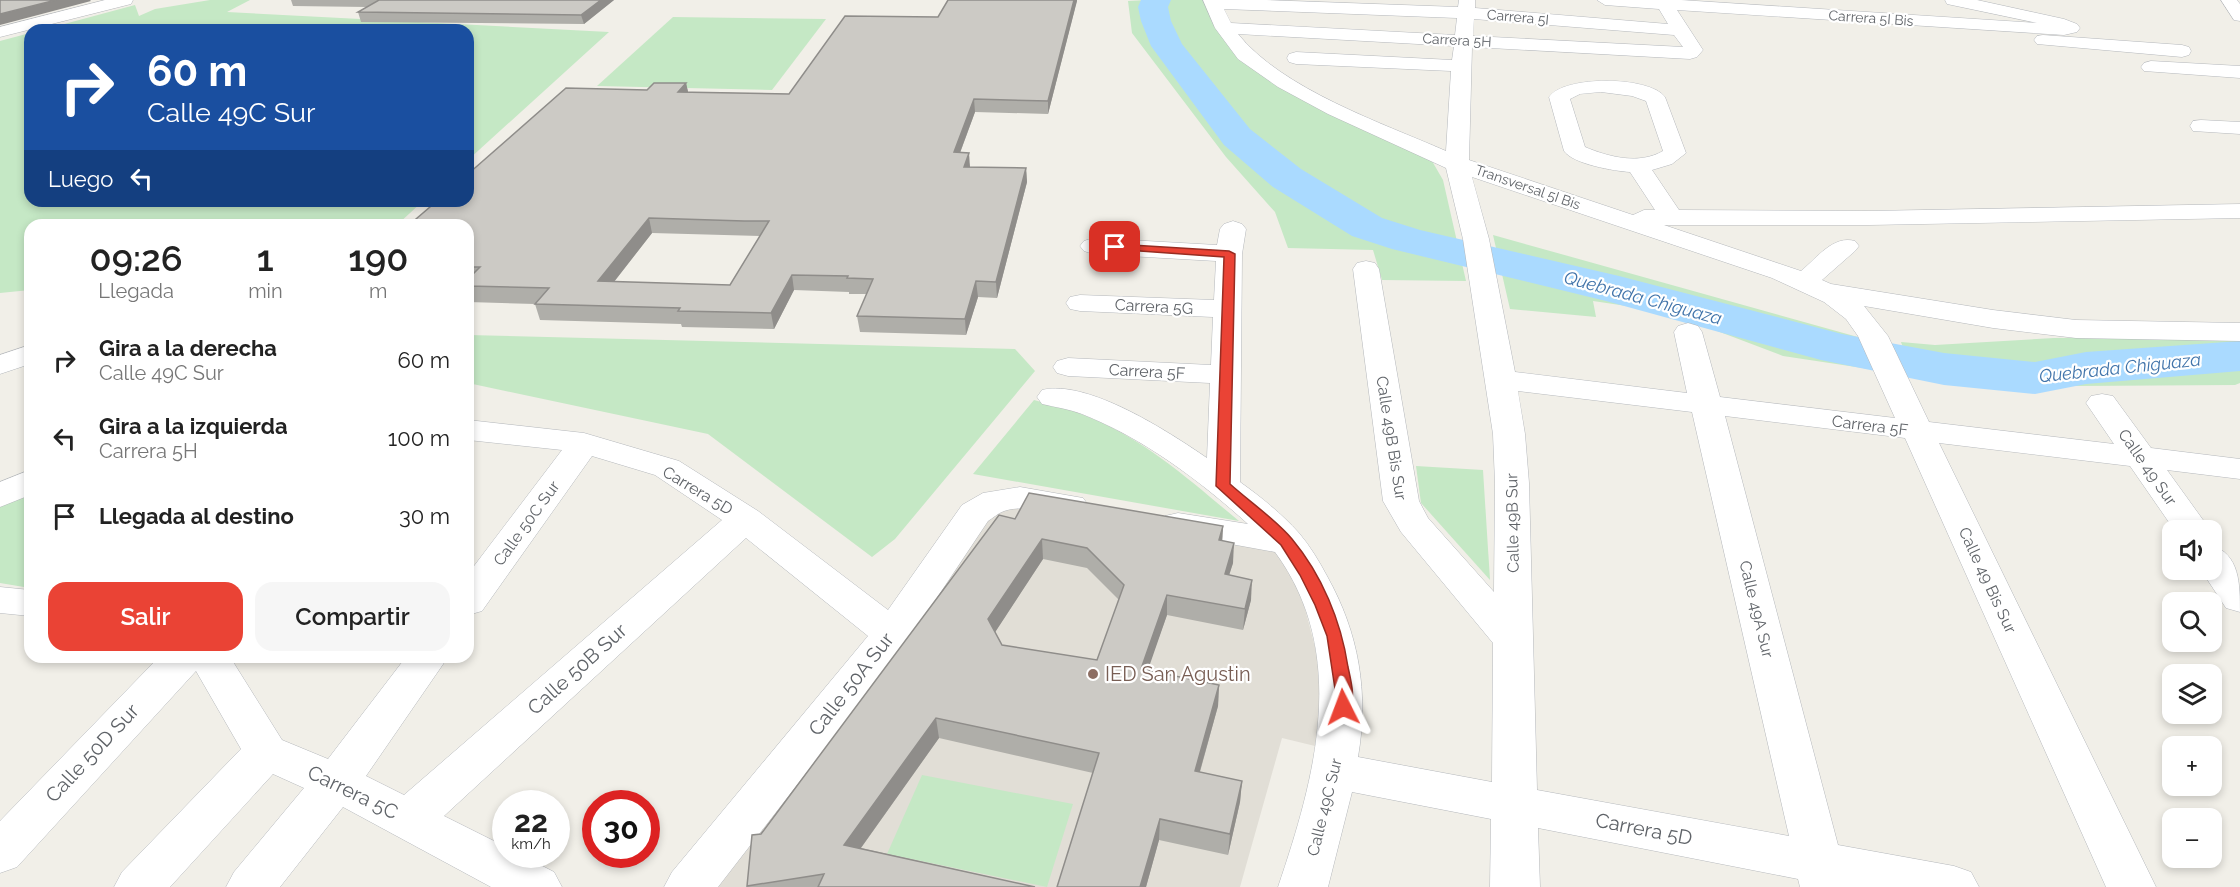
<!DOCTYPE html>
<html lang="es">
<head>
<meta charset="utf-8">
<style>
	:root { --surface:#fff; --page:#f6f6f6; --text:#222; --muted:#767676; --accent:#ea4335 }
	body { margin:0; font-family:Raleway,sans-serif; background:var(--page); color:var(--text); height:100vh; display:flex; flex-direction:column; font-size:22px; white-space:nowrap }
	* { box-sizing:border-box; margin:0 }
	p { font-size:20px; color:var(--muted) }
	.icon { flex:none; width:33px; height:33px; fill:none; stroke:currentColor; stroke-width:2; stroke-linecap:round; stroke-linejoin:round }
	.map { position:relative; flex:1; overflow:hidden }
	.sheet { position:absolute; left:24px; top:219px; width:450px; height:444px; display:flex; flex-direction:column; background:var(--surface); border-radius:18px; box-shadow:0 3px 9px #0003 }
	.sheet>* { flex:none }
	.hud { position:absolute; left:24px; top:24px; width:450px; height:183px; border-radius:18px; box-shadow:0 3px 9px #0003; background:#1a4fa0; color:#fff; overflow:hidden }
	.controls { position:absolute; left:2162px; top:520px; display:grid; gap:12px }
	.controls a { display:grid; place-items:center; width:60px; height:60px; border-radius:12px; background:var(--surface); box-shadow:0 3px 9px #0003; font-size:30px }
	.speed { position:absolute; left:492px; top:790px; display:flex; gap:12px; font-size:30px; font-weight:700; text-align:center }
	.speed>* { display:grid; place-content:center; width:78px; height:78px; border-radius:50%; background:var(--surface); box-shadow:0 3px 9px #0003; line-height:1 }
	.speed small { font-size:15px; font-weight:400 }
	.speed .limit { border:9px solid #d22; background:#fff; color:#111 }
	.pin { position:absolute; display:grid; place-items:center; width:51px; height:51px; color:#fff; margin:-26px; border-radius:12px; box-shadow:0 3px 9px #0006 }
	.me { position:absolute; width:66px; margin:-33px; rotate:357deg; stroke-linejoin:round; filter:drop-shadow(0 0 4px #0008) }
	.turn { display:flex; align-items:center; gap:21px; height:126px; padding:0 24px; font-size:27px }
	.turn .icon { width:78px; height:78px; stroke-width:2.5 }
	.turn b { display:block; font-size:42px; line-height:51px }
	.then { display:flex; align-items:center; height:57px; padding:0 24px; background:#0003; gap:12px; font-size:22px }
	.eta { display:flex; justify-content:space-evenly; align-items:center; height:102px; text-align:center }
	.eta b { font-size:36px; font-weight:600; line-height:42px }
	.primary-button { display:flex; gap:12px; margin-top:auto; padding:12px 24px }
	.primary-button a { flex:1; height:69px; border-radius:18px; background:var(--accent); color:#fff; font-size:24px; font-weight:600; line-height:69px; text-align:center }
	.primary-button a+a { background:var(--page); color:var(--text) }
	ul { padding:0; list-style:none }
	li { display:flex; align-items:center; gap:18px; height:78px; padding:0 24px }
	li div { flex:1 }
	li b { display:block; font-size:22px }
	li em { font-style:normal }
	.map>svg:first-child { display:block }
</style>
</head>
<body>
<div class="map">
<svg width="2240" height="887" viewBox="0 0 2240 887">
	<rect width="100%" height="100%" fill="#f1efe8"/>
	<polygon fill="#e1ded6" points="1022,502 1267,544 1281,558 1301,594 1315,647 1325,701 1315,746 1282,738 1240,887 704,887 985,520"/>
	<g fill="#c5e8c5">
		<polygon points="210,0 250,0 227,12 609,32 468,160 468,30 42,30 135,5 139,16 155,9"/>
		<polygon points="1148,0 1203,0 1232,51 1432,161 1443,180 1466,281 1382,280 1373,250 1288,248 1275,212 1226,157 1132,33 1128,1"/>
		<polygon points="673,17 826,19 772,90 597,86"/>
		<polygon points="30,33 30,201 423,201 397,225 30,225 30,290 0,293 0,41"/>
		<polygon points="1493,235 1865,339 1876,370 1783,356 1667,312 1593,301 1596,317 1510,309"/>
		<polygon points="468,335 1015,349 1035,371 895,539 872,557 708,434 468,383"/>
		<polygon points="2161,337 2240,339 2240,383 2235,385 2076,386 1912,373 1901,342 1935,345 2054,338"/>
		<path d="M1034,400c19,5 39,10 57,18 56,23 102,65 148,103l-266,-47z"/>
		<polygon points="1416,466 1483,470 1490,580 1421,503"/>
		<polygon points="30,487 30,588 0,583 0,503"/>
		<polygon points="922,775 1073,804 1047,887 887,854"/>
	</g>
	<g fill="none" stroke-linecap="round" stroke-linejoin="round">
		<polygon fill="#aadaff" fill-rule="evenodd" points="1141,0 1171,0 1168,7 1171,21 1182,44 1250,129 1301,169 1382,218 1420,230 1619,276 1842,334 1944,353 2035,362 2086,352 2240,341 2240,371 2086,384 2035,394 1944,385 1821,360 1606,301 1392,249 1352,236 1273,187 1224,145 1151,46 1141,21 1138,7"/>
		<g stroke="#b5b8bc" stroke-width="1">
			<g id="minor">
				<polygon points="105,0 133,0 131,4 0,37 0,27"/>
				<path d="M1203,0h63l192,7 1,-7h16v8l193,16 -9,-15 -54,-4 -8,-5h84l356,23 -90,-19 -2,-4h32l87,19 13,5 3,4 -3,4 -13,3 -387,-25 26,40 -6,7 -7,2 -218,-12 -3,113 164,55 11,-5h11l-25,-38c-16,-1 -57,-8 -66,-21l-15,-54c15,-22 101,-21 116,0l21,56 -14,11 -20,6 27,40 190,1 371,-7v14l-371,7h-205l137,46c16,-13 32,-36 54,-30l4,5 -4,5 -33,29 9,4 162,26 83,10 164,3v18l-164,-3 -83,-10 -129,-22 24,30 41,86 185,22 -28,-41 5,-7 11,-2 11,2 38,52 89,11v20l-73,-9 44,61h-36l-45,-65 -191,-23 217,444h-50l-201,-449 -180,-22 113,429 116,21 17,6 8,15h-179l-2,-8 -260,-51 2,59h-50l1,-68 -139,-27 -24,95h-50c37,-109 72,-233 -3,-335l-110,-20 -5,-8 5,-8 13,-3 70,11c-49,-44 -105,-86 -166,-110 -13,-5 -27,-7 -40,-10l-5,-7 5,-7c46,-11 127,42 165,68l3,-75 -142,-7 -11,-3 -4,-6 4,-6 11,-3 143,7 2,-48 -133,-6 -10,-2 -4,-6 4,-6 10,-2 134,5 2,-39 -123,-7 -9,-3 -4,-5 4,-5 9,-3 124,7 3,-16 4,-5 9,-3 9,3 4,5 -4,25 -2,228c21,15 42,32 59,51 11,13 20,28 28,43 32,57 42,117 31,181l134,25 1,-139 -92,-111 -18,-31 -30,-232 4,-6 9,-2 9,2 4,6 40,232 9,17 66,74 1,-109 -2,-49 -30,-195 -17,-71 -118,-54 -50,-27 -40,-28 -23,-31zM1224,9l233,9 -2,17 -224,-12zM1474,19l200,16 9,12 -210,-11zM1238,34l216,12 -2,14 -156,-8 -7,2 -2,4 2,4 7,2 155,7 -5,80c-64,-28 -164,-62 -208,-117zM1601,92l31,4 14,5 17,50c-24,14 -54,6 -78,-4l-15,-48 10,-5zM1472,177l300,101 52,24 22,17 12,17 37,82 -175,-21 -18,-65 -4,-6 -10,-3 -10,3 -4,6 13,61 -172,-21 -26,-133zM1518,391l174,21 97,424 -252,-46 -8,-307 -4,-49z"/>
				<polygon points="2221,0 2237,0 2240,4 2240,21 2234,20"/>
				<polygon points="2043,35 2182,45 2189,47 2191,51 2189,55 2182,57 2037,44 2034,40 2037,36"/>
				<polygon points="2151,61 2240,66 2240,78 2144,71 2141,67 2144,63"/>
				<polygon points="2201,120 2240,122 2240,134 2193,131 2190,126 2193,121"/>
				<polygon points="30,345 30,364 0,374 0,355"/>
				<path d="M468,420l116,13 95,28 79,50 130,99 74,-105 21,-12 37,-6 63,11 6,8 -6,8c-26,7 -54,-12 -79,-3 -6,2 -11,7 -16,10l-82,123 -188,243h-54l8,-15 196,-236 -122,-98 -302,278 62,31v8h15l33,17 8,15h-71l-148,-80 -63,80h-54l8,-15 70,-84 -31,-14 -103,113h-56l8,-15 119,-123 -45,-78 -179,196 -17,6v-52l159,-164h71l52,83 46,19 78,-102h42l-82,119 38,19 318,-275 -67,-45 -63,-19 -110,155 -14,4v-41l94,-124 -94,-10z"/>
				<polygon points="30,470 30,495 0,507 0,482"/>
				<path d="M2211,545c29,9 29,39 29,67l-14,-4 -25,-38h10z"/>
				<polygon points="0,587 30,590 30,616 0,613"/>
			</g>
		</g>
		<use href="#minor" fill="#fff" fill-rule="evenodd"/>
	</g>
	<g fill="#afaea9" fill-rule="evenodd">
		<polygon points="291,0 614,0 584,24 361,22 358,12 367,7 293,6"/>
		<path d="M1077,0l-29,114 -73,-2 -15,41 10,14 56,1 1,14 -30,116 -19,-1 -12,38 -106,-3 -3,-16 10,-22h-18v-2l-55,-2 -20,39 -92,-2 -1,-3 -141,-4 -5,-16 -67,-2v-77l218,-142 2,9 101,2 149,-77zM652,233l108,3 -30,49 -116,-3z"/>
		<path d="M1015,519l208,7 -1,15 11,22 -4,12 22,25 -8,30 -76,-15 -20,55 72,15 -1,21 -18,66 42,9 -2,21 -12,53 -69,-15 -13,47h-89l36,-114 -154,-35 -78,110 174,39h-288l5,-52 9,-1zM1043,559l44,9 32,32 -22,60 -95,-15 -7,-13z"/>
	</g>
	<g fill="#8f8d8a">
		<polygon points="56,0 90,0 91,1 0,25 0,14"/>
		<polygon points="601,0 614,0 584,24 581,15"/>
		<polygon points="1074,0 1077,0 1077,1 1048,114 1048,101"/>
		<polygon points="686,83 689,96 678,92"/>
		<polygon points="974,99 975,112 955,166 954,152"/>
		<polygon points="969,153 970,167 964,167"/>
		<polygon points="1026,168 1027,182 997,298 996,282"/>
		<polygon points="649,218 652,233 602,297 598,281"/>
		<polygon points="792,275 794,290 774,329 771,313"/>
		<polygon points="976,281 978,297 966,335 965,319"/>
		<polygon points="1223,526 1222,545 1219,540"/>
		<polygon points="1042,539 1043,559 990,640 988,619"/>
		<polygon points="1234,543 1233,563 1223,594 1225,574"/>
		<polygon points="1252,580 1251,600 1243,630 1245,609"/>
		<polygon points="1167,595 1167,615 1141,690 1141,669"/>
		<polygon points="1219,685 1218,706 1194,792 1195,771"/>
		<polygon points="936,718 939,738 848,866 844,845"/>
		<polygon points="1242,781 1240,802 1228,855 1230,834"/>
		<polygon points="1160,819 1159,840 1146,887 1140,887"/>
	</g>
	<g fill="#cccac5" stroke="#8f8d8a" stroke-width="1.5" fill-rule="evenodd">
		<polygon points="0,0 56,0 0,14"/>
		<polygon points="379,0 601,0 581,15 358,12"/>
		<path d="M948,0h126l-26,101 -74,-2 -20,53 15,1 -5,14 62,1 -30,114 -20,-1 -11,38 -108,-3 16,-37 -26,-1 1,-2 -56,-1 -21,38 -93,-2 2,-3 -145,-4 14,-16 -81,-2v-7l12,-12h-12v-42h-59l28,-24h31v-27l98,-86 81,2 7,-7h32l-8,9 111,2 56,-78 93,1zM649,218l95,3h25l-39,64 -132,-4z"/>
		<path d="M1029,493l194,33 -4,14 15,3 -9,31 27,6 -7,29 -78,-14 -26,74 78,16 -24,86 47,10 -12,53 -70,-15 -20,68h-83l42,-134 -163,-35 -92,127 191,42h-217l6,-13 -77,12 5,-51 9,-1 238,-319 16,4zM1042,539l45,9 37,37 -27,75 -95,-15 -14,-26z"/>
	</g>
	<path fill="#ea4335" stroke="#982c22" stroke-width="1.5" d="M1115,244l114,7 6,3 -5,230c20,18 45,35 62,55 30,36 49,82 56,128 3,14 8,32 1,45l-6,2 -6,-2 -3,-5 1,-18 -8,-53 -12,-31 -15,-30 -19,-30 -65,-59 8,-229 -112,-8 -2,-2z"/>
	<circle fill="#8d6e63" stroke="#fff" stroke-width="2" cx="1093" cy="674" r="6"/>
	<g text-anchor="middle" stroke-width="4.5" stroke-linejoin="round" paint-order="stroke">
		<g font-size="14" fill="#5f6368" stroke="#fff">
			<text transform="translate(1518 17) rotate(5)" y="5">Carrera 5I</text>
			<text transform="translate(1871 18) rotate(4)" y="5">Carrera 5I Bis</text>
			<text transform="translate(1457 40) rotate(3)" y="5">Carrera 5H</text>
			<text transform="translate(1528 187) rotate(19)" y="5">Transversal 5I Bis</text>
		</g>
		<g font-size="16" fill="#5f6368" stroke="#fff">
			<text transform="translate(1154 306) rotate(3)" y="6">Carrera 5G</text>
			<text transform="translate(1147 371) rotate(3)" y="6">Carrera 5F</text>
			<text transform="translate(1870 425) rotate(7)" y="6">Carrera 5F</text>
			<text transform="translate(1392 438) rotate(81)" y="6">Calle 49B Bis Sur</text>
			<text transform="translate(2148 467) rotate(55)" y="6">Calle 49 Sur</text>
			<text transform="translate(698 490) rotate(31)" y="6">Carrera 5D</text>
			<text transform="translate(526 523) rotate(-54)" y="6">Calle 50C Sur</text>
			<text transform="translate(1512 523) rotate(-91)" y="6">Calle 49B Sur</text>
			<text transform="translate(1988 580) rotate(65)" y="6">Calle 49 Bis Sur</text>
			<text transform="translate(1757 609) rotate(76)" y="6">Calle 49A Sur</text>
			<text transform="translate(1324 807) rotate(-76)" y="6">Calle 49C Sur</text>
		</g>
		<g font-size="18" font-style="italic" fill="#4174aa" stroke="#fff">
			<text transform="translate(1643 298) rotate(15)" y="6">Quebrada Chiguaza</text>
			<text transform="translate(2120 368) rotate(-6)" y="6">Quebrada Chiguaza</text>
		</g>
		<g font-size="20" fill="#5f6368" stroke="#fff">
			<text transform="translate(577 669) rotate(-42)" y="7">Calle 50B Sur</text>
			<text transform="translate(851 684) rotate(-52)" y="7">Calle 50A Sur</text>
			<text transform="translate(92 753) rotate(-47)" y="7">Calle 50D Sur</text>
			<text transform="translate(353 792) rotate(26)" y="7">Carrera 5C</text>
			<text transform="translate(1644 829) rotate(11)" y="7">Carrera 5D</text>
		</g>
		<g font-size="20" fill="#785e54" stroke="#fff" text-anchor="start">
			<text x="1105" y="681">IED San Agustin</text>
		</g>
	</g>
</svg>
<div class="controls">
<a><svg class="icon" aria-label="sound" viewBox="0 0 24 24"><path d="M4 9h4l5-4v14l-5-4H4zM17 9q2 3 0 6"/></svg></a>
<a><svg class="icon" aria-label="search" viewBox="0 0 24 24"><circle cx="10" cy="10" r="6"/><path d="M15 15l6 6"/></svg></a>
<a><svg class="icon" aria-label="layers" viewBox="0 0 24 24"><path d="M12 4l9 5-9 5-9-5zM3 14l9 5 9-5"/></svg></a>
<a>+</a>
<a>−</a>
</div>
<div class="speed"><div>22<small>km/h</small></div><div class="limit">30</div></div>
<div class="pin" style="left:1115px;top:247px;background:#d93025"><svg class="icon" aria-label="arrive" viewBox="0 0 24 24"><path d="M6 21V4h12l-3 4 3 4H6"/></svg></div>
<svg class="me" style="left:1343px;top:707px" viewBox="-20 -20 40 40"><path d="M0-17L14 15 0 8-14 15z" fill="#ea4335" stroke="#fff" stroke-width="4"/></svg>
<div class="hud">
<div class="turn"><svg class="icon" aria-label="right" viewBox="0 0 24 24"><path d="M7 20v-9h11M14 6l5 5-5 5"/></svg><div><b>60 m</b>Calle 49C Sur</div></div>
<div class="then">Luego<svg class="icon" aria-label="left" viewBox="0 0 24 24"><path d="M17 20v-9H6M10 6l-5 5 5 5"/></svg></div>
</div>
<section class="sheet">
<div class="eta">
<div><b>09:26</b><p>Llegada</p></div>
<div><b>1</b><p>min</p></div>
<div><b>190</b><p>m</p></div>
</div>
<ul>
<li><svg class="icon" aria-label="right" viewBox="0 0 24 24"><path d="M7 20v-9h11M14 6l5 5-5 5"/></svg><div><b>Gira a la derecha</b><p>Calle 49C Sur</p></div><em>60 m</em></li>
<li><svg class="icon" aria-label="left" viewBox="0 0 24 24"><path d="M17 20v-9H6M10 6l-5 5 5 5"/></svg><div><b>Gira a la izquierda</b><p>Carrera 5H</p></div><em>100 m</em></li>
<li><svg class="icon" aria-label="arrive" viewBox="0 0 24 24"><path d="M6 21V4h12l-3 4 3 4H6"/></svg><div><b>Llegada al destino</b></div><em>30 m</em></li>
</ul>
<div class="primary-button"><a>Salir</a><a>Compartir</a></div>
</section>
</div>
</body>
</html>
